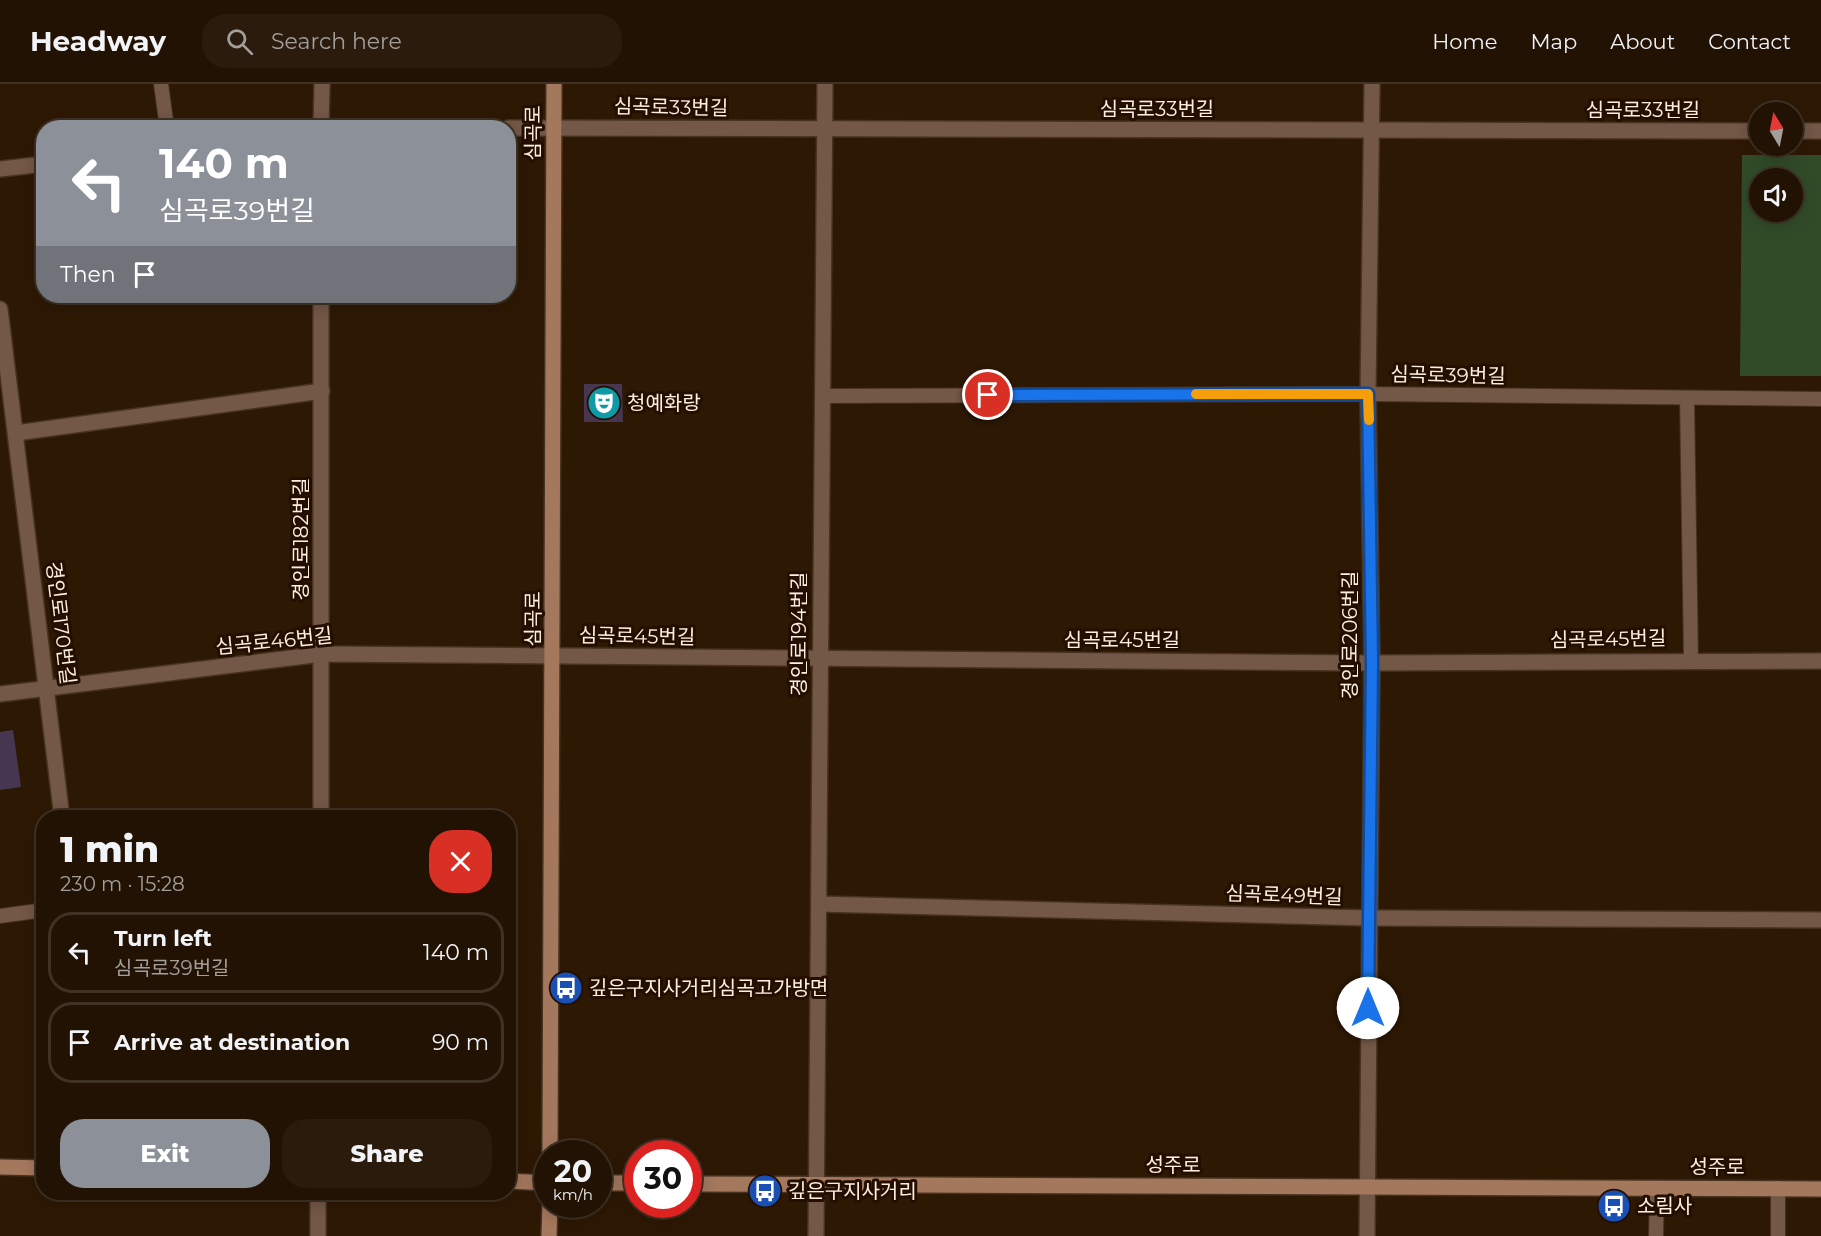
<!DOCTYPE html>
<html lang="en">
<head>
<meta charset="utf-8">
<style>
	:root { --surface:#221203; --page:#2a1b0d; --text:#f1f3f6; --muted:#a29e9a; --line:#3f3225; --accent:#8c9099 }
	body { margin:0; font-family:Montserrat,"Noto Sans KR",sans-serif; background:var(--page); color:var(--text); height:100vh; display:flex; flex-direction:column; font-size:22px; white-space:nowrap }
	* { box-sizing:border-box; margin:0 }
	p { font-size:20px; color:var(--muted) }
	.icon { flex:none; width:33px; height:33px; fill:none; stroke:currentColor; stroke-width:2; stroke-linecap:round; stroke-linejoin:round }
	.map { position:relative; flex:1; overflow:hidden }
	.side { position:absolute; left:36px; top:726px; width:480px; height:390px; display:flex; flex-direction:column; background:var(--surface); border-radius:24px; box-shadow:0 3px 15px #0003,0 0 0 2px var(--line) }
	.side>* { flex:none }
	.banner { position:absolute; left:36px; top:36px; width:480px; height:183px; border-radius:24px; box-shadow:0 3px 15px #0003,0 0 0 2px var(--line); background:#8c9099; color:#fff; overflow:hidden }
	.needle { width:39px; rotate:350deg }
	.controls { position:absolute; left:1749px; top:18px; display:grid; gap:12px }
	.controls a { display:grid; place-items:center; width:54px; height:54px; border-radius:50%; background:var(--surface); box-shadow:0 3px 15px #0003,0 0 0 2px var(--line); font-size:30px }
	.speed { position:absolute; left:534px; top:1056px; display:flex; gap:12px; font-size:30px; font-weight:700; text-align:center }
	.speed>* { display:grid; place-content:center; width:78px; height:78px; border-radius:50%; background:var(--surface); box-shadow:0 3px 15px #0003,0 0 0 2px var(--line); line-height:1 }
	.speed small { font-size:15px; font-weight:400 }
	.speed .limit { border:9px solid #d22; background:#fff; color:#111 }
	.pin { position:absolute; display:grid; place-items:center; width:51px; height:51px; color:#fff; margin:-26px; border:3px solid #fff; border-radius:50%; box-shadow:0 2px 6px #0007 }
	.me { position:absolute; width:66px; margin:-33px; rotate:0deg; stroke-linejoin:round; filter:drop-shadow(0 0 4px #0008) }
	.turn { display:flex; align-items:center; gap:21px; height:126px; padding:0 24px; font-size:27px }
	.turn .icon { width:78px; height:78px; stroke-width:2.5 }
	.turn b { display:block; font-size:42px; line-height:51px }
	.then { display:flex; align-items:center; height:57px; padding:0 24px; background:#0003; gap:12px; font-size:22px }
	.round { display:grid; place-items:center; flex:none; width:63px; height:63px; border-radius:24px; background:var(--page) }
	.headline { display:flex; align-items:center; justify-content:space-between; height:102px; padding:0 24px }
	h1 { font-size:36px; font-weight:800; line-height:45px }
	.cta { display:flex; gap:12px; margin-top:auto; padding:12px 24px }
	.cta a { flex:1; height:69px; border-radius:24px; background:var(--accent); color:#fff; font-size:24px; font-weight:800; line-height:69px; text-align:center }
	.cta a+a { background:var(--page); color:var(--text) }
	ul { padding:0; list-style:none }
	li { display:flex; align-items:center; gap:18px; height:81px; margin:0 12px 9px; padding:0 12px; border:3px solid var(--line); border-radius:24px }
	li div { flex:1 }
	li b { display:block; font-size:22px }
	li em { font-style:normal }
	header { display:flex; align-items:center; gap:36px; box-sizing:border-box; height:84px; padding:0 30px; background:var(--surface); border-bottom:2px solid var(--line) }
	header strong { font-size:28px }
	nav { display:flex; gap:33px; margin-inline-start:auto; font-size:21px }
	.search { width:420px; height:54px; background:var(--page); display:flex; align-items:center; gap:15px; box-sizing:border-box; padding:0 21px; border-radius:24px; color:var(--muted); font-size:22px }
	.map>svg:first-child { display:block }
</style>
</head>
<body>
<header>
<strong>Headway</strong>
<div class="search"><svg class="icon" aria-label="search" viewBox="0 0 24 24"><circle cx="10" cy="10" r="6"/><path d="M15 15l6 6"/></svg>Search here</div>
<nav><a>Home</a><a>Map</a><a>About</a><a>Contact</a></nav>
</header>
<div class="map">
<svg width="1821" height="1152" viewBox="0 0 1821 1152">
	<rect width="100%" height="100%" fill="#2d1804"/>
	<path fill="#314b29" fill-rule="evenodd" d="M1742,71h79v221h-81zM1760,94h32v34h-32z"/>
	<g fill="#463650">
		<polygon points="584,300 622,300 623,338 584,338"/>
		<polygon points="13,646 21,703 0,706 0,648"/>
	</g>
	<g fill="none" stroke-linecap="round" stroke-linejoin="round">
		<g stroke="#46321f" stroke-width="16">
			<g id="lane">
				<polyline points="161,0 167,44"/>
				<polyline points="822,312 1368,310 1821,315"/>
				<polyline points="1687,314 1691,576"/>
				<polyline points="0,832 44,826"/>
				<polyline points="1656,1152 1657,1104"/>
				<polyline points="1778,1152 1778,1104"/>
			</g>
		</g>
		<g stroke="#46321f" stroke-width="18">
			<g id="street">
				<polyline points="321,44 322,0"/>
				<polyline points="508,44 1760,47"/>
				<polyline points="1792,47 1821,47"/>
				<polyline points="0,85 44,80"/>
				<polyline points="0,225 62,734"/>
				<polyline points="16,349 322,307"/>
				<polyline points="0,610 322,570 1372,579 1821,577"/>
				<polyline points="321,734 321,212"/>
				<polyline points="819,820 1368,834 1821,836"/>
				<polyline points="318,1152 318,1108"/>
				<polyline points="816,1152 825,0"/>
				<polyline points="1367,1152 1372,579 1368,310 1372,0"/>
			</g>
		</g>
		<g stroke="#46321f" stroke-width="18">
			<g id="secondary">
				<polyline points="550,1070 554,0"/>
				<polyline points="0,1083 44,1084"/>
				<polyline points="508,1097 548,1099"/>
				<polyline points="598,1099 638,1099"/>
				<polyline points="688,1100 1821,1105"/>
				<polyline points="549,1152 550,1120"/>
			</g>
		</g>
		<use href="#lane" stroke="#735747" stroke-width="14"/>
		<use href="#street" stroke="#735747" stroke-width="15"/>
		<use href="#secondary" stroke="#a4785d" stroke-width="15"/>
	</g>
	<g fill="none" stroke-linecap="round" stroke-linejoin="round">
		<g stroke="#114b97" stroke-width="15">
			<polyline id="route" points="988,311 1368,310 1372,579 1368,924"/>
		</g>
		<use href="#route" stroke="#1a73e8" stroke-width="10"/>
		<polyline stroke="#f59e0b" stroke-width="10" points="1196,310 1368,310 1369,336"/>
	</g>
	<defs>
		<g id="theatre-disc" transform="scale(1.725)"><circle r="9.5" fill="#0f9aa8" stroke="#230e00"/><path d="M-5-5.5Q0-4 5-5.5V0Q5 5 0 6Q-5 5-5 0ZM-3.3-2.5H-1v1.5H-3.3ZM1-2.5H3.3v1.5H1ZM-2.8 1Q0 5.5 2.8 1Z" fill="#fff"/></g>
		<g id="bus-disc" transform="scale(1.725)"><circle r="9.5" fill="#1a4fb4" stroke="#230e00"/><path d="M-5-6H5V4H4V6H2V4H-2V6H-4V4H-5ZM-3.5-4V0h7V-4ZM-3.5 1.2v1.5H-2V1.2ZM2 1.2v1.5H3.5V1.2Z" fill="#fff"/></g>
	</defs>
	<g fill-rule="evenodd">
		<use href="#theatre-disc" x="604" y="319"/>
		<use href="#bus-disc" x="566" y="904"/>
		<use href="#bus-disc" x="765" y="1107"/>
		<use href="#bus-disc" x="1614" y="1122"/>
	</g>
	<g text-anchor="middle" stroke-width="6" stroke-linejoin="round" paint-order="stroke">
		<g font-size="20" fill="#fdeee2" stroke="#230e00">
			<text transform="translate(671 23) rotate(1)" y="7">심곡로33번길</text>
			<text x="1157" y="32">심곡로33번길</text>
			<text x="1643" y="33">심곡로33번길</text>
			<text transform="translate(533 49) rotate(-90)" y="7">심곡로</text>
			<text transform="translate(1448 291) rotate(1)" y="7">심곡로39번길</text>
			<text transform="translate(301 455) rotate(-90)" y="7">경인로182번길</text>
			<text transform="translate(533 535) rotate(-90)" y="7">심곡로</text>
			<text transform="translate(61 539) rotate(83)" y="7">경인로170번길</text>
			<text transform="translate(799 550) rotate(-90)" y="7">경인로194번길</text>
			<text transform="translate(1350 551) rotate(-90)" y="7">경인로206번길</text>
			<text transform="translate(637 552) rotate(1)" y="7">심곡로45번길</text>
			<text transform="translate(1608 555) rotate(-1)" y="7">심곡로45번길</text>
			<text x="1122" y="563">심곡로45번길</text>
			<text transform="translate(274 557) rotate(-6)" y="7">심곡로46번길</text>
			<text transform="translate(1284 811) rotate(2)" y="7">심곡로49번길</text>
			<text x="1173" y="1088">성주로</text>
			<text x="1717" y="1090">성주로</text>
		</g>
		<g font-size="20" fill="#fdeee2" stroke="#230e00" text-anchor="start">
			<text x="627" y="326">청예화랑</text>
			<text x="589" y="911">깊은구지사거리심곡고가방면</text>
			<text x="788" y="1114">깊은구지사거리</text>
			<text x="1637" y="1129">소림사</text>
		</g>
	</g>
</svg>
<div class="controls">
<a><svg class="needle" viewBox="-14 -14 28 28"><path d="M0-13l5 13h-10z" fill="#e53935"/><path d="M0 13l5-13h-10z" fill="#a29e9a"/></svg></a>
<a><svg class="icon" aria-label="sound" viewBox="0 0 24 24"><path d="M4 9h4l5-4v14l-5-4H4zM17 9q2 3 0 6"/></svg></a>
</div>
<div class="speed"><div>20<small>km/h</small></div><div class="limit">30</div></div>
<div class="pin" style="left:988px;top:311px;background:#d93025"><svg class="icon" aria-label="arrive" viewBox="0 0 24 24"><path d="M6 21V4h12l-3 4 3 4H6"/></svg></div>
<svg class="me" style="left:1368px;top:924px" viewBox="-20 -20 40 40"><circle r="19" fill="#fff"/><path d="M0-13L10 11 0 6-10 11z" fill="#1a73e8"/></svg>
<div class="banner">
<div class="turn"><svg class="icon" aria-label="left" viewBox="0 0 24 24"><path d="M17 20v-9H6M10 6l-5 5 5 5"/></svg><div><b>140 m</b>심곡로39번길</div></div>
<div class="then">Then<svg class="icon" aria-label="arrive" viewBox="0 0 24 24"><path d="M6 21V4h12l-3 4 3 4H6"/></svg></div>
</div>
<section class="side">
<div class="headline"><div><h1>1 min</h1><p>230 m · 15:28</p></div><a class="round" style="background:#d93025;color:#fff"><svg class="icon" aria-label="close" viewBox="0 0 24 24"><path d="M6 6l12 12M18 6L6 18"/></svg></a></div>
<ul>
<li><svg class="icon" aria-label="left" viewBox="0 0 24 24"><path d="M17 20v-9H6M10 6l-5 5 5 5"/></svg><div><b>Turn left</b><p>심곡로39번길</p></div><em>140 m</em></li>
<li><svg class="icon" aria-label="arrive" viewBox="0 0 24 24"><path d="M6 21V4h12l-3 4 3 4H6"/></svg><div><b>Arrive at destination</b></div><em>90 m</em></li>
</ul>
<div class="cta"><a>Exit</a><a>Share</a></div>
</section>
</div>
</body>
</html>
